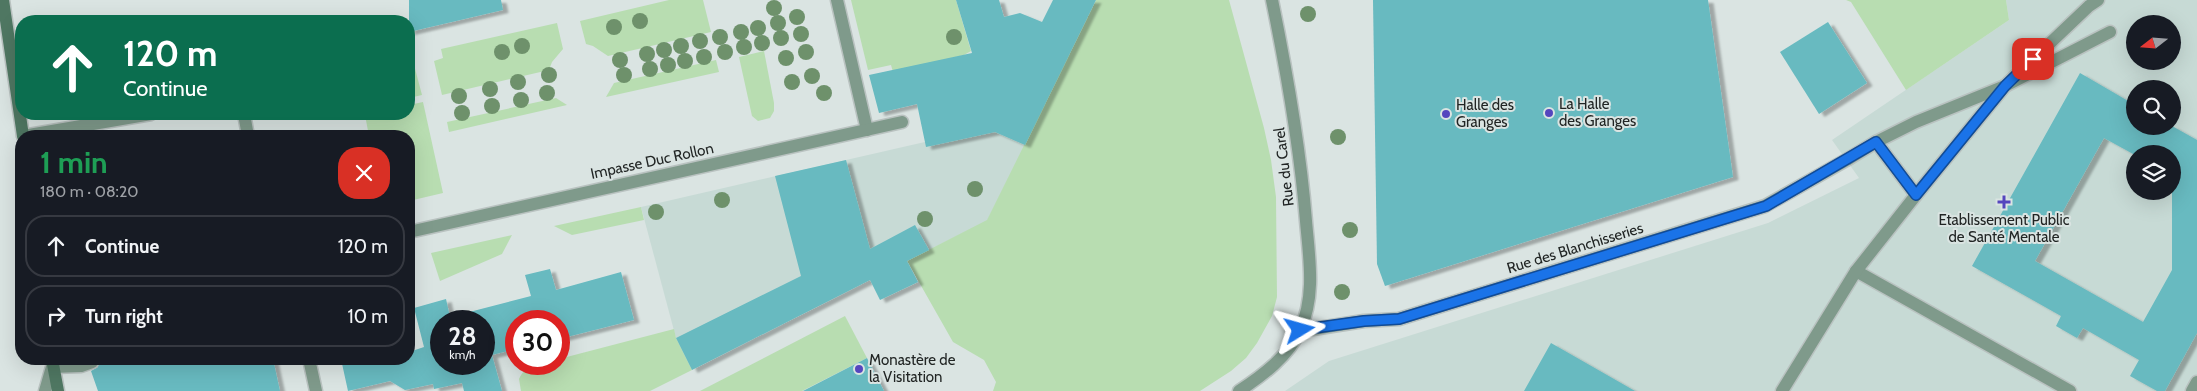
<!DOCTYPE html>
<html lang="en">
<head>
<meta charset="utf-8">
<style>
	:root { --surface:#171b24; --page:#242831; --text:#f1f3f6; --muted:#9ea1a6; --line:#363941 }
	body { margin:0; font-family:Cabin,sans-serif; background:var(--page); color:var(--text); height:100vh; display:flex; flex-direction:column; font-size:19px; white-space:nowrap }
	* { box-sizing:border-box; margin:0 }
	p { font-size:16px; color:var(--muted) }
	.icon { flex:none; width:28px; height:28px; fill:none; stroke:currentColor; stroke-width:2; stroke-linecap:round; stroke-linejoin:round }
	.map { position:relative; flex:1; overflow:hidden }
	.panel { position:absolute; left:15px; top:130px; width:400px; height:235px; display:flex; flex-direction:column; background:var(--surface); border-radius:20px; box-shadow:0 5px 20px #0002 }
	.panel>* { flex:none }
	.top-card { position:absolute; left:15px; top:15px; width:400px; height:105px; border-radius:20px; box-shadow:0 5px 20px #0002; background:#0b6e4f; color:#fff; overflow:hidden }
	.needle { width:32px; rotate:253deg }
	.tools { position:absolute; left:2126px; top:15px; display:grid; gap:10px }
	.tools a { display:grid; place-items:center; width:55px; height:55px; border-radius:50%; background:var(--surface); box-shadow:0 5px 20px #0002; font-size:25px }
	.speed { position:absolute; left:430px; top:310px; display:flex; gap:10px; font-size:25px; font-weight:700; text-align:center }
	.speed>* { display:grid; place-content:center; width:65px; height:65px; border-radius:50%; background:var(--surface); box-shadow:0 5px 20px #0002; line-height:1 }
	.speed small { font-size:12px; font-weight:400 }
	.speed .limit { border:8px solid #d22; background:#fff; color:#111 }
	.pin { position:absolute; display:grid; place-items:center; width:42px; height:42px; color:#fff; margin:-21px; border-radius:10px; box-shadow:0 2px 8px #0006 }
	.me { position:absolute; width:55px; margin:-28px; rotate:82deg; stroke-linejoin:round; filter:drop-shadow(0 0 4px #0008) }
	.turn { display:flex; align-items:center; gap:18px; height:105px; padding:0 25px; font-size:22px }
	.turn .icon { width:65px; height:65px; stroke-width:2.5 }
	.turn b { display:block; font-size:35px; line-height:42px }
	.round { display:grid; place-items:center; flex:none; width:52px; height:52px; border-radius:20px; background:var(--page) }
	.overview { display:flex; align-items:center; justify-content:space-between; height:85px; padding:0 25px }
	h1 { font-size:30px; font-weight:800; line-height:38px; color:#1e9e55 }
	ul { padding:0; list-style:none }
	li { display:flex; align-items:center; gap:15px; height:62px; margin:0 10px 8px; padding:0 15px; border:2px solid var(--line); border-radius:20px }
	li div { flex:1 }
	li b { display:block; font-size:19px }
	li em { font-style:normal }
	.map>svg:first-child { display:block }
</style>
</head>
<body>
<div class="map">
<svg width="2197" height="391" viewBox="0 0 2197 391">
	<defs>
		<filter id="shadow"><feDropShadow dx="5.5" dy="3" stdDeviation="1" flood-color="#0004"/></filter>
	</defs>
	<rect width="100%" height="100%" fill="#dae4e2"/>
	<g fill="#c7dad5" fill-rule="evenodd">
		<path d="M2006,0h191v391h-912l44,-30 439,-138 91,-45 -27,-38 177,-120zM2135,24h37v37h-37zM2135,89h37v37h-37zM2135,154h37v37h-37z"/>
		<polygon points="986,128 1025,145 987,221 810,310 676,338 641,207"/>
	</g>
	<g fill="#b8ddb1">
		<polygon points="669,0 703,0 711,32 608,56 593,46 586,44 580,21"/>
		<polygon points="851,0 956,0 971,51 964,55 893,72 891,65 868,70"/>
		<polygon points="1096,0 1229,0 1264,128 1271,160 1276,197 1277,297 1272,316 1257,343 1246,358 1231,371 1200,391 993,391 996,382 984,360 953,342 907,261 987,220"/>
		<polygon points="1846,0 2006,0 2009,20 1906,90 1851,2"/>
		<polygon points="557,23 563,49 552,62 549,70 442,95 434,61 443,58 441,49"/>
		<polygon points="409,46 422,95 409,98"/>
		<polygon points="764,51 774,103 774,111 770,118 758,121 752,116 739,57"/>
		<polygon points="716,60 719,72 606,97 614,83"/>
		<polygon points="556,98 567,105 449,132 447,122"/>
		<polygon points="423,102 443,193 409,201 409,136 369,136 365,115 409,114 409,105"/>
		<polygon points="181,130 182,136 147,136"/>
		<polygon points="641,207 644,220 572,235 554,226"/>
		<polygon points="512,235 502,254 440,281 431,253"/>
		<polygon points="845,316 867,358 802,391 700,391"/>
		<path d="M674,329l2,9 16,32 -42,21h-129l-2,-12c7,-16 24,-15 40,-15v-5z"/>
	</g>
	<g fill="#67bac0" fill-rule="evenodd" filter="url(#shadow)">
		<polygon points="409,0 501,0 503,10 409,32"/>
		<polygon points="956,0 999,0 1004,17 1020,13 1042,22 1053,0 1096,0 1025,145 995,132 926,147 917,104 879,113 869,75 972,53"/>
		<polygon points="1373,0 1708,0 1733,177 1385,286 1377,264"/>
		<polygon points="1828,22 1867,83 1819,114 1780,52"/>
		<path d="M2080,73l55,32v21h37l25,14v193l-32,58h-8l-27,-15 9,-16 -56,-32 -6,10 -21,-12 5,-10 -89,-50zM2104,138l31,17 37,-1v116l-29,52 -108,-61z"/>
		<polygon points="846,160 870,249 915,225 929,250 907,261 918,282 880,300 870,280 692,370 676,338 801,276 775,176"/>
		<path d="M550,269l6,21 65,-18 13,48 -75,19v-18h-43v28l-24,6 10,36h-38l-2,-8 -28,6 -1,-5 -28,6 -15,-9 -42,10 -7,-32h68v-7l15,-5 -10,-39 32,-9 4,18 81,-21 -6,-21zM441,321h43v43h-43z"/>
		<polygon points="1551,343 1635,391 1524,391"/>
		<polygon points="867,358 884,391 803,391"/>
		<polygon points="99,359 273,359 280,391 98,391 91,371 98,367"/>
	</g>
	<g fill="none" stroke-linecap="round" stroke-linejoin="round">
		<g stroke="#b9c2c0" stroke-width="15">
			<g id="service">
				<polyline points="837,0 867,130"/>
				<polyline points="1848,159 1876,142"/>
				<polyline points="1916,195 1876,142 1916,122 2005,86 2110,32"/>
				<polyline points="1856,271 2070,391"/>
				<polyline points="45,391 52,367 81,366 92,362"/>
				<polyline points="1782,391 1856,271 1916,195 2005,86 2089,6 2098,0"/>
				<polyline points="2192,391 2197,382"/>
			</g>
		</g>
		<g stroke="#b9c2c0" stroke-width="15">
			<g id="minor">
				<polyline points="244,114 248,136"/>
				<polyline points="23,136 151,114"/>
				<polyline points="409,232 902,122"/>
				<polyline points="1300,331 1364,321 1399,319 1765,206 1848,159"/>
				<polyline points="309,359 316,391"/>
			</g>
		</g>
		<g stroke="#b9c2c0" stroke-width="15">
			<path id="tertiary" d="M1239,391c23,-15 50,-35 61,-61 16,-34 9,-73 6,-109 -6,-75 -19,-148 -34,-221"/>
		</g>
		<g stroke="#b9c2c0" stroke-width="15">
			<g id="secondary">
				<polyline points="3,0 23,136"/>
				<polyline points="52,359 58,391"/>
			</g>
		</g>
		<use href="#service" stroke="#7f9a8b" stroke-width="12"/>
		<use href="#minor" stroke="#7f9a8b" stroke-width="12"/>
		<use href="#tertiary" stroke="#7f9a8b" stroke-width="12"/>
		<use href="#secondary" stroke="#4f7762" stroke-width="12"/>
	</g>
	<g fill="#6e916b">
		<circle cx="774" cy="8" r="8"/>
		<circle cx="1308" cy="14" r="8"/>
		<circle cx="797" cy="17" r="8"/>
		<circle cx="640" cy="21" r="8"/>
		<circle cx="778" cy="23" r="8"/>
		<circle cx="614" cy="27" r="8"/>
		<circle cx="758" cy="28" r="8"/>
		<circle cx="741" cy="32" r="8"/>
		<circle cx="801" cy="34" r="8"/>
		<circle cx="720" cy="37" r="8"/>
		<circle cx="954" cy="37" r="8"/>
		<circle cx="781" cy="38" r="8"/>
		<circle cx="700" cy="41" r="8"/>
		<circle cx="762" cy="43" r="8"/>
		<circle cx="522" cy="46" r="8"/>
		<circle cx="681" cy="46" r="8"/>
		<circle cx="744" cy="47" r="8"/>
		<circle cx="664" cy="50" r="8"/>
		<circle cx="502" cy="52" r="8"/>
		<circle cx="725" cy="52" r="8"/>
		<circle cx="806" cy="52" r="8"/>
		<circle cx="647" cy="54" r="8"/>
		<circle cx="704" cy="57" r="8"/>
		<circle cx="786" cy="58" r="8"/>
		<circle cx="620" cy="60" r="8"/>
		<circle cx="685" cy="61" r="8"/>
		<circle cx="668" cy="65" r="8"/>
		<circle cx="650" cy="69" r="8"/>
		<circle cx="549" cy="75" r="8"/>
		<circle cx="624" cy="75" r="8"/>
		<circle cx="812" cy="76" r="8"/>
		<circle cx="518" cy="82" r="8"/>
		<circle cx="792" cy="82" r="8"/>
		<circle cx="490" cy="89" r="8"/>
		<circle cx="547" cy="93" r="8"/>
		<circle cx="824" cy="93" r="8"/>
		<circle cx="459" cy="96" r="8"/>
		<circle cx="521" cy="100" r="8"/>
		<circle cx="492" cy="106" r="8"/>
		<circle cx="462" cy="113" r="8"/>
		<circle cx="1338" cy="137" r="8"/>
		<circle cx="975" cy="189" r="8"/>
		<circle cx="722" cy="200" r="8"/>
		<circle cx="656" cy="212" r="8"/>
		<circle cx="925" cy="219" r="8"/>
		<circle cx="1350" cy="230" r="8"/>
		<circle cx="1342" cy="292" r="8"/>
	</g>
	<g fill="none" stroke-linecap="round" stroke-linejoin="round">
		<g stroke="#114b97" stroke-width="12">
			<polyline id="route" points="1300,330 1364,321 1399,319 1766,206 1876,142 1916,195 2005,86 2033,59"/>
		</g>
		<use href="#route" stroke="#1a73e8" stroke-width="9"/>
	</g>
	<g fill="#5546be" stroke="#dae4e2" stroke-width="2">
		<circle cx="1549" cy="113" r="5"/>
		<circle cx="1446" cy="114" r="5"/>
		<path d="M2001.5 194.5h5v5h5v5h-5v5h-5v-5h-5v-5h5z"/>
		<circle cx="859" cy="369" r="5"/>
	</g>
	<g text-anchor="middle" stroke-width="4" stroke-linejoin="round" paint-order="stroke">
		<g font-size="15" fill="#212524" stroke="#dae4e2" text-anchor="start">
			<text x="1559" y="109">La Halle<tspan x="1559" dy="17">des Granges</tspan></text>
			<text x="1456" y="110">Halle des<tspan x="1456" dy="17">Granges</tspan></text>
			<text x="2004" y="225" text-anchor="middle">Etablissement Public<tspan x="2004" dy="17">de Santé Mentale</tspan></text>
			<text x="869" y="365">Monastère de<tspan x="869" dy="17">la Visitation</tspan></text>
		</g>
		<g font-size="15" fill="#212524" stroke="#dae4e2">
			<text transform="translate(652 161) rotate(-12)" y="5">Impasse Duc Rollon</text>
			<text transform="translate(1284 167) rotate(-97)" y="5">Rue du Carel</text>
			<text transform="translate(1575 248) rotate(-17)" y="5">Rue des Blanchisseries</text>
		</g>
	</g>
</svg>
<div class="tools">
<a><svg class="needle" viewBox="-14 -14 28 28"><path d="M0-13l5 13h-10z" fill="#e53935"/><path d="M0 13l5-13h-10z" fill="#9ea1a6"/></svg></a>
<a><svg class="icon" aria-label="search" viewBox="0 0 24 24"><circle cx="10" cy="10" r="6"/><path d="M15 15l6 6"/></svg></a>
<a><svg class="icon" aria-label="layers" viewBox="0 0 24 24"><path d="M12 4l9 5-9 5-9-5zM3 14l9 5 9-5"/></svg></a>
</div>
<div class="speed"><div>28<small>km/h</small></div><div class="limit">30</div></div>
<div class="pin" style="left:2033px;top:59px;background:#d93025"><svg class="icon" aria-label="arrive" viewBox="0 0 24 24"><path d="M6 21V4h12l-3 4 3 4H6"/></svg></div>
<svg class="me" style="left:1300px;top:330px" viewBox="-20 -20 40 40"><path d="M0-17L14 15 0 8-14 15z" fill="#1a73e8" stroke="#fff" stroke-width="4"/></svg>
<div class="top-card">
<div class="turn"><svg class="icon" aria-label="ahead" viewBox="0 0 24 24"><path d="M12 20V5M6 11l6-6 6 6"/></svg><div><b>120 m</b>Continue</div></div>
</div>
<section class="panel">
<div class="overview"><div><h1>1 min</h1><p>180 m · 08:20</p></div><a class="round" style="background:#d93025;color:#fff"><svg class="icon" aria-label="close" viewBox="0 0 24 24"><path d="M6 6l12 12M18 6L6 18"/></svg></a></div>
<ul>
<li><svg class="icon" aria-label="ahead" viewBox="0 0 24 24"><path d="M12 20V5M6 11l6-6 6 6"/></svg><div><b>Continue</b></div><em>120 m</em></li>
<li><svg class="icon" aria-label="right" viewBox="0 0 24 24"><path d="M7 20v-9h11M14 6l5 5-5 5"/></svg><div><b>Turn right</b></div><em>10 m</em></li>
</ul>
</section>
</div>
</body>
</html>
